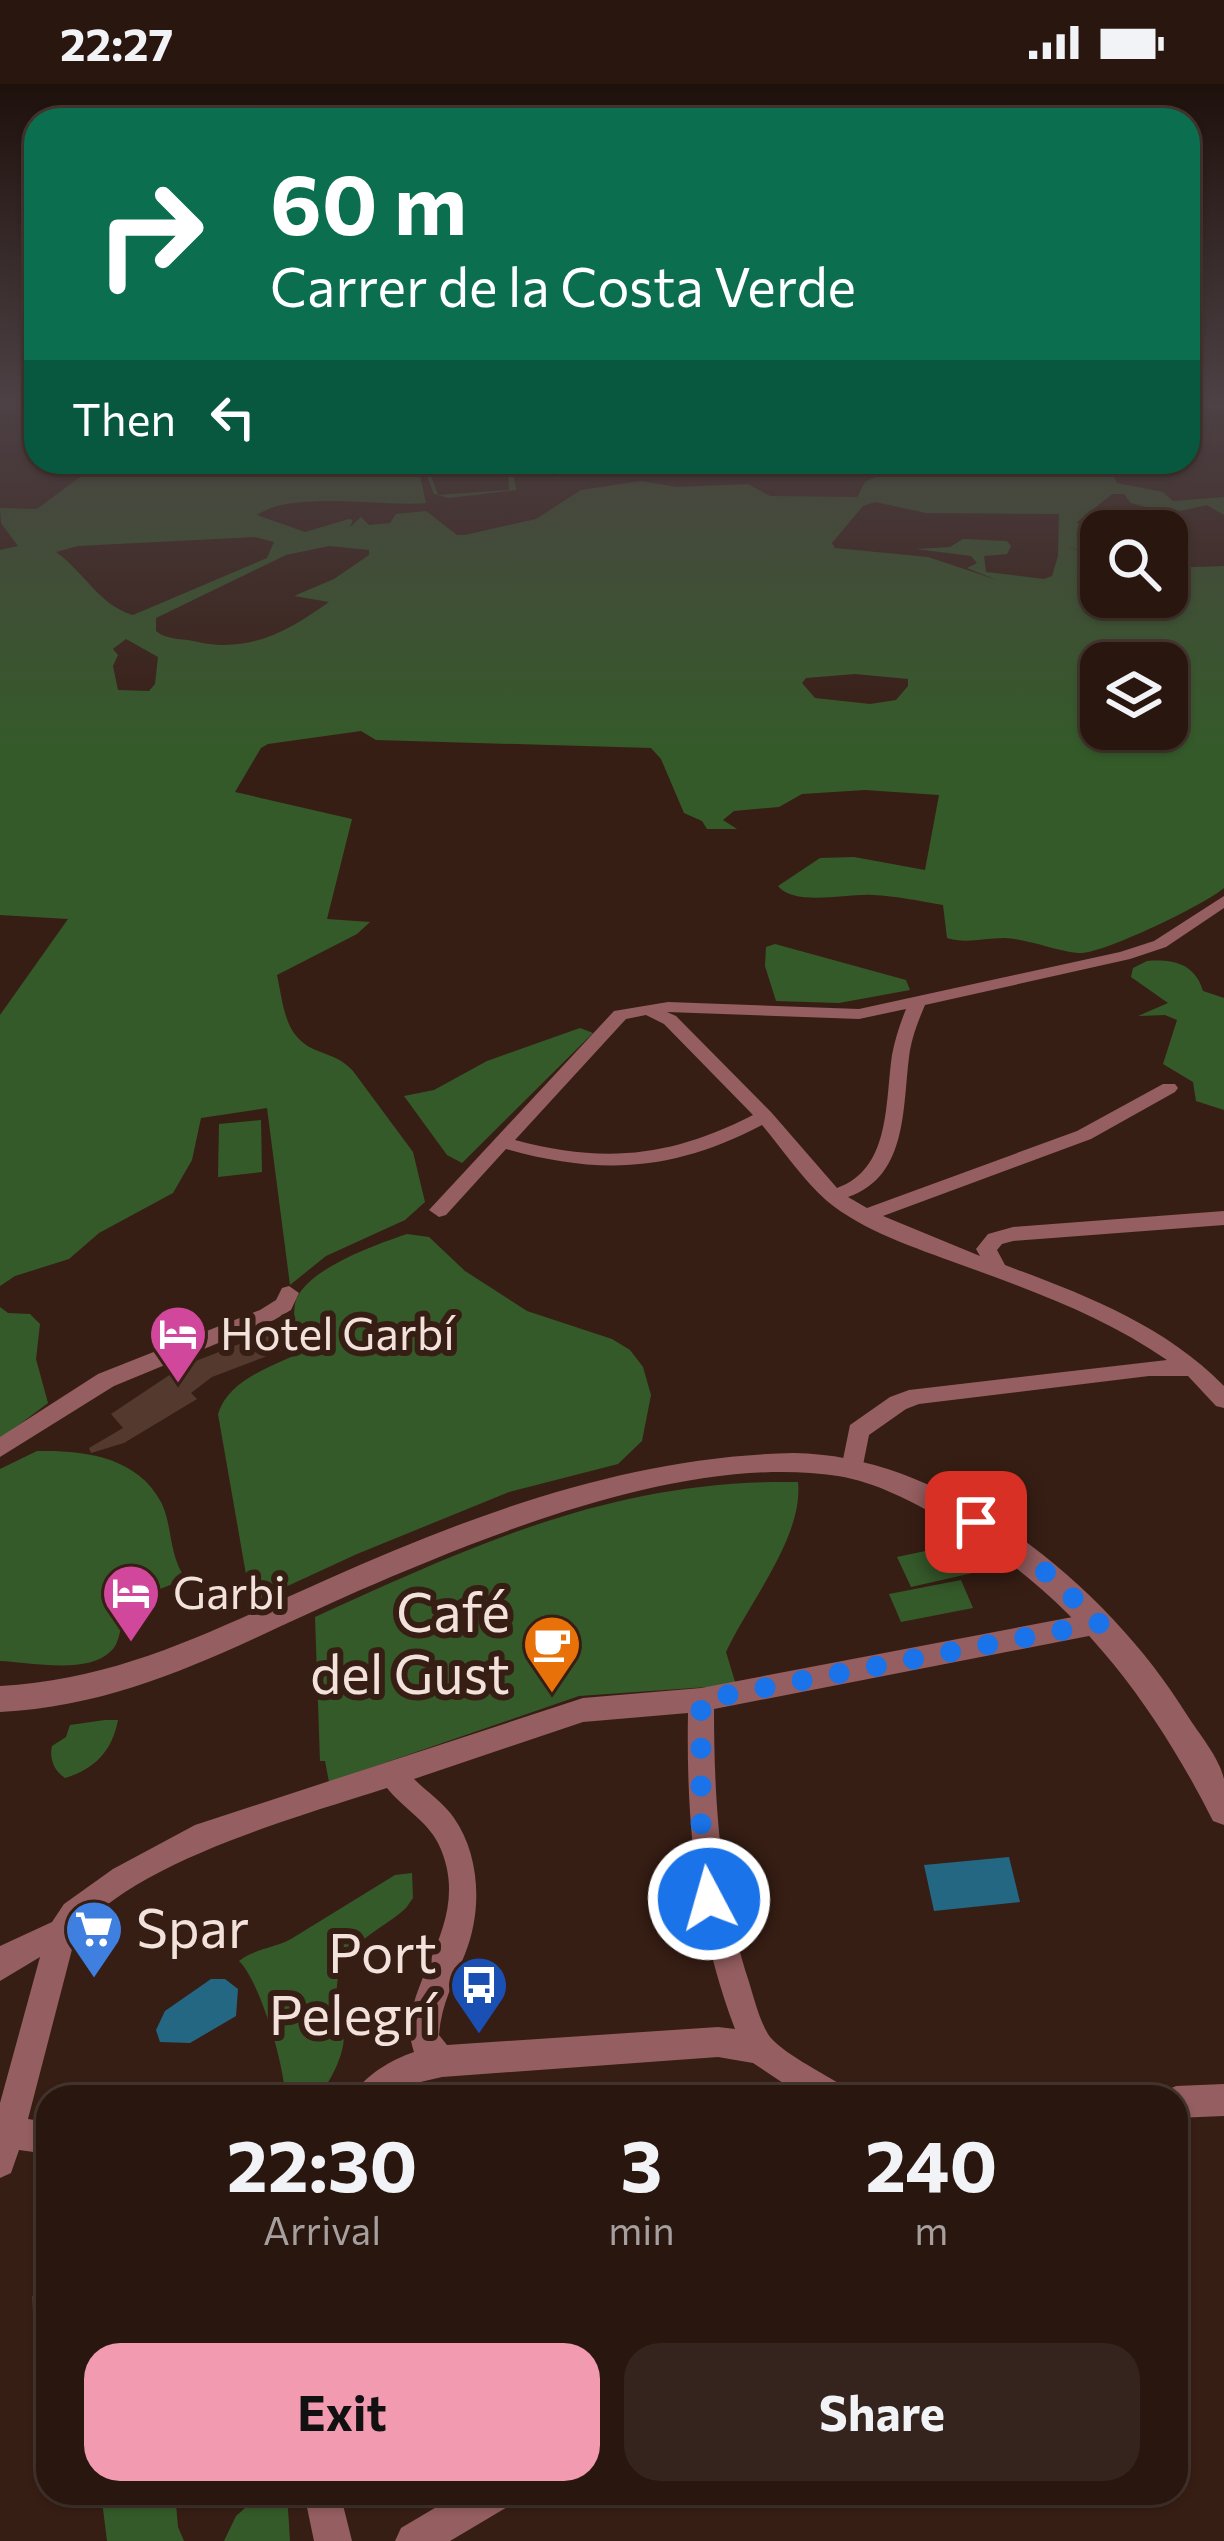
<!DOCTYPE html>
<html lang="en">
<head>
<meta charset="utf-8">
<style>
	:root { --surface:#29160f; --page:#35231d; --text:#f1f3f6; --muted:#a59f9e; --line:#45352f; --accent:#f29ab0 }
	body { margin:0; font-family:Commissioner,sans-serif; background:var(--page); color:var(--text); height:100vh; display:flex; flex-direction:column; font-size:45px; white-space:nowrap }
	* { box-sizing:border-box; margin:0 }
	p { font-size:39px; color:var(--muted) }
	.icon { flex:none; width:66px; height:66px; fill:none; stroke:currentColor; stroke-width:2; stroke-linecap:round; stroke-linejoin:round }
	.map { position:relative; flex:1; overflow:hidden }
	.sheet { position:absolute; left:36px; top:2001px; width:1152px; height:420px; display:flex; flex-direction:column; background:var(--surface); border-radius:36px; box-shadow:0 3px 9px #0004,0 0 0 3px var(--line) }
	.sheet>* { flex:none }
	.guide { position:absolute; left:24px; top:24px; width:1176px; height:366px; border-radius:36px; box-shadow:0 3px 9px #0004,0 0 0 3px var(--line); background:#0b6e4f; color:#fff; overflow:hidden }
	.controls { position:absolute; left:1080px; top:426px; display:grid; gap:24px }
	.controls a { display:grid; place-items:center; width:108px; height:108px; border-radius:24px; background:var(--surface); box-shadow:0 3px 9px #0004,0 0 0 3px var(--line); font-size:60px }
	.pin { position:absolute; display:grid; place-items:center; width:102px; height:102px; color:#fff; margin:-51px; border-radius:24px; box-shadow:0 6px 18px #0006 }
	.me { position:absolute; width:132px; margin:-66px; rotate:354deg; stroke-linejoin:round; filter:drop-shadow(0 0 9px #0008) }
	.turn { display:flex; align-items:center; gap:42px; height:252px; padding:0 48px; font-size:54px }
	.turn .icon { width:156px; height:156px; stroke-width:2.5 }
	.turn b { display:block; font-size:84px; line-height:102px }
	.then { display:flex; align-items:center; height:114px; padding:0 48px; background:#0003; gap:24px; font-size:45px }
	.eta { display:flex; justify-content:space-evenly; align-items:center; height:204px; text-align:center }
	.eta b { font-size:72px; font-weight:700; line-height:84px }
	.action { display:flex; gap:24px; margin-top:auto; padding:24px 48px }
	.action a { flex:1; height:138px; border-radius:36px; background:var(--accent); color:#111; font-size:48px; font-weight:700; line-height:138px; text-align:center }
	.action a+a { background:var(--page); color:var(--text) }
	.status { display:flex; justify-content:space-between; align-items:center; height:84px; padding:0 60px; background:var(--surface); direction:ltr }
	.status svg { height:33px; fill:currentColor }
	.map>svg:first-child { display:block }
</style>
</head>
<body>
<div class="status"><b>22:27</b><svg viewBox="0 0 49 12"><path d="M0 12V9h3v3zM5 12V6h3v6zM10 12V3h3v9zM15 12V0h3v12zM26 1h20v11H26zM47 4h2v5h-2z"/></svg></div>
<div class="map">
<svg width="1224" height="2457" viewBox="0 0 1224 2457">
	<rect width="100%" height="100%" fill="#371e14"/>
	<g fill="#355a2a" fill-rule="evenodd">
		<path d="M100,378h317l9,41c-44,4 -134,-13 -169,12l48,17 44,-13 4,1 -3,7 11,-10 8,8 21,-2 6,-9 30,-3 31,24h8l71,-16 45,-29 60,-9 35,6 72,-3 22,12 87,1 8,-15 30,-14 -13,-6h224l11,21 46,9 10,9 51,-4v18l-17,-10 -36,8 2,34 7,11 -12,-2 -1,-25h-66v26l-34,-11 34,13v38h66v-29l57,-2v322c-18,16 -125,68 -146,65 -26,-3 -48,-14 -74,-15 -20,0 -38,6 -57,0l-4,-33c-23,-4 -47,-9 -70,-10 -26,-2 -78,12 -95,-9l42,-28 34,-1 71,13 14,-75 -74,-5 -63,4 -23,13 -45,4 -11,9 14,9h-30l-5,-8 -18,-8 -23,-54 -10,-11 -275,-8 -15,-9 -93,13 -7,4 -26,44 117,27 -25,100 43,3 -13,12 -80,41c7,32 7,63 41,76 15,6 24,8 35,20l60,81 12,50 -20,18 -79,36 -36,29 -23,-177 -66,10 -9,42 -19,33 -74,40 -30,26 -54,17 -15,10v-271l68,-96 -68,-4v-365l18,-4 -17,-23 -1,-15 37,1zM1112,410h12l7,9 19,5 -1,8 -13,4 10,10 -70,-7zM875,418l51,11 133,1 -1,42 -6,20 -8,3 -58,-7 -2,-16 23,-2 4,-8 -4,-5 -44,-2 -13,8 -34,2 55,7 6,7 -10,5 30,12 -69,-23 -93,-9 -3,-5 31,-37zM255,453l19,5 -7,16 -134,57c-34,-10 -48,-42 -77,-63l22,-6zM329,462l40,4v5l-35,24 -40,17 35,6c-43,31 -82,52 -136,39 -14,-3 -26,-1 -37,-10v-13l130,-63zM126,555l32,18 -3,27 -6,7 -31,-1 -5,-24 5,-11 -5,-6zM1101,579h66v66h-66zM855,590l53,5v7l-12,14 -26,4 -55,-6 -13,-15 4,-5z"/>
		<path d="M718,378l-20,1 4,10 -4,2 -9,-11 -35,1 4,11h-13l-3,-10 -34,-2 -4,4 4,7 -5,1 -2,-11h-38l-4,14 -4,-11 -42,4 3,18 -67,8 -15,-4 -12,-31zM516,379l-8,4 1,23 -71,5 -10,-27z"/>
		<polygon points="775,860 906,896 910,906 839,919 776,917 765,882 766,863"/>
		<path d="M1147,877c27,-2 48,3 56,30l21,7v112l-28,-9 -3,-19 -30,-18 14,-44 -12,-5 -27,1 30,-13 -37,-26 2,-9z"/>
		<polygon points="580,944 593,949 462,1079 447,1071 404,1012 434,1006 487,977"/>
		<polygon points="261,1036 262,1088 218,1093 219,1040"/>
		<path d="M407,1150l22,3 36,34 62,40 85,28 18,11 13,17 8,28 -9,46 -24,23 -109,28 -152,62 -106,49 -33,-189c11,-35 53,-47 84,-62 -4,-15 -10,-32 -7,-48 6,-33 82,-60 112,-70z"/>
		<polygon points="0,1223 8,1229 30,1230 40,1240 36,1275 48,1319 0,1355"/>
		<path d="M37,1367c45,-1 100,5 124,51 11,22 8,49 21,71l-3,9c-25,9 -49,17 -57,43 -3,9 -4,20 -11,26 -23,24 -81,11 -111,10v-192z"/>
		<path d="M798,1398c6,54 -50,122 -72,170l10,33 -157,11 -250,86 -4,-21h-5l-5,-144c163,-74 300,-138 483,-135z"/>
		<polygon points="963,1459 977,1488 911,1503 897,1473"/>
		<polygon points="961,1496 973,1524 901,1538 889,1510"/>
		<path d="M105,1636h13c-6,31 -23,49 -53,58 -11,-7 -16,-20 -13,-32l14,-9 4,-12z"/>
		<path d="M412,1789l1,25 -7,10c-19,18 -52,31 -63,56 -11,22 -5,42 0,64 5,21 -12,53 -25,69h-33c0,-30 -25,-116 -46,-136 17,-13 33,-12 52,-22l104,-64z"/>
		<polygon points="101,2409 175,2409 178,2443 184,2457 107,2457"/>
		<polygon points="262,2409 287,2409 290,2457 224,2457 236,2432"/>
	</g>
	<g fill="#246783">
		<polygon points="1009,1773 1020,1818 934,1827 924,1781"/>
		<polygon points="211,1895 225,1895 238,1905 236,1932 190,1959 160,1958 156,1946 165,1927"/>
	</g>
	<g fill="#54392e">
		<polygon points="280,1244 283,1266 212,1293 191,1309 197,1315 124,1359 91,1369 89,1364 123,1344 111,1330 183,1282"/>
		<polygon points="48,2206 48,2290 37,2290 32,2212"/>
	</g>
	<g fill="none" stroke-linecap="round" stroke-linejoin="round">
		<g fill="#955e60" fill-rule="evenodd">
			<polygon points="1194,318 1224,319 1224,325 1191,323"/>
			<path d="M1224,812v12l-58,39 -36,12 -205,46c-6,14 -12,29 -15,45 -8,53 0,126 -62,147l19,11 210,-77 86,-47h12l3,4 -3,4 -84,47 -208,77 97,40 -4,-7 12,-15 25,-7 211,-16v14l-211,16 -11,3 -5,6 8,15c80,30 158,59 219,121v22l-8,-2 -28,-30h-39l-230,28 -13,5 -37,26 -8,40 -8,3 -8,-3 -4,-6 9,-44 40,-28 19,-7 258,-30c-63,-44 -136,-70 -208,-96 -43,-16 -96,-33 -132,-63 -24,-21 -44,-51 -65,-76 -88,46 -161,51 -256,24l-60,66 -7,2 -10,-7 185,-199 54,-9 191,7 261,-57 34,-11zM906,925c-6,15 -11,30 -14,46 -7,47 -1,114 -55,133l-66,-76 -95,-96 -9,-4 192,7zM646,931l18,9 89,91c-82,42 -149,49 -238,25l111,-121z"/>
			<polygon points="289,1202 299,1209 291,1226 274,1236 114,1302 0,1373 0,1353 98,1290 260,1226 276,1216 282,1204"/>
			<path d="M1099,1528l9,3 4,8 -4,8 -9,3 -385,75c0,93 6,184 35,273 5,16 10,37 19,52 10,17 57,40 75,52l5,11h-44l-51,-34 -35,-6 -276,20 -26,6 -20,14h-43c9,-21 40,-38 61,-45 -23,-65 65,-125 24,-209 -11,-22 -36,-36 -51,-55 -83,27 -263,76 -312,150l-47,181 20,3v32l-29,-4 -8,23 -11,5v-75l40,-146 -40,24v-35l52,-24 12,-18 49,-35 82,-44 388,-127 118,-10zM688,1629c-2,110 8,213 47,316l-17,-2 -271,18 -8,-10c2,-30 15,-54 26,-81 17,-42 16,-97 -11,-136 -10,-15 -27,-26 -40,-39l169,-57z"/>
			<polygon points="1224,2000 1224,2032 1176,2034 1176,2013 1162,2013 1165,2007 1176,2002"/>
			<polygon points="304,2409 340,2409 352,2457 314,2457"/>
			<polygon points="460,2409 514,2409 509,2422 450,2457 395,2457 401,2444"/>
		</g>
		<path fill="#955e60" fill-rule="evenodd" d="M794,1369c155,2 315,135 393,262 12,19 32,42 37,64 0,14 0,32 0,46l-11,-4c-63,-125 -144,-230 -267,-300 -33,-19 -70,-39 -108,-45 -149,-23 -346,57 -480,115 -121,53 -223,114 -358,121v-26c124,-7 217,-58 328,-107 148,-66 303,-123 466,-126z"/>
	</g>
	<linearGradient id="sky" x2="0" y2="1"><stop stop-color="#1e100b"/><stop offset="0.48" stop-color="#4d4145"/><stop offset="1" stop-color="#4d4145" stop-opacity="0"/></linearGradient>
	<rect width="1224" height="661" fill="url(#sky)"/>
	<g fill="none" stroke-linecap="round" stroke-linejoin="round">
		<polyline stroke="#1a73e8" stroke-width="21" stroke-dasharray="0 37.8" points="709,1815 701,1739 701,1616 1100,1539 1025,1469 976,1438"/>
	</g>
	<defs>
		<g id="hotel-pin" transform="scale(3)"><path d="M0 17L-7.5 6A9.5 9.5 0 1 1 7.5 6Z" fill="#d1479c" stroke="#371e14"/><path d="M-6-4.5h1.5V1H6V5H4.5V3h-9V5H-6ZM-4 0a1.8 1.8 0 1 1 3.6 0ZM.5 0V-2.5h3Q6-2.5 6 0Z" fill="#fff"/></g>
		<g id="cafe-pin" transform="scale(3)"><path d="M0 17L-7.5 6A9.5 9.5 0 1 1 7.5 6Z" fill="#e8710a" stroke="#371e14"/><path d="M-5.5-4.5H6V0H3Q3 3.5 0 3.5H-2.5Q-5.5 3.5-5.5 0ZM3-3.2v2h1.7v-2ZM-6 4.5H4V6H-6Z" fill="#fff"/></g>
		<g id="supermarket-pin" transform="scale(3)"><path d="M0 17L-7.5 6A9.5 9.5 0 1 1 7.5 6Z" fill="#3f7fe0" stroke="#371e14"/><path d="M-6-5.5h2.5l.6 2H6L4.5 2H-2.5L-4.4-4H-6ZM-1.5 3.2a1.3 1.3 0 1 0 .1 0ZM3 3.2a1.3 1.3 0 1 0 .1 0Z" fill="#fff"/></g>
		<g id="bus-pin" transform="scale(3)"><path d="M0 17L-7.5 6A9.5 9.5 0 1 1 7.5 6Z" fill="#1a4fb4" stroke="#371e14"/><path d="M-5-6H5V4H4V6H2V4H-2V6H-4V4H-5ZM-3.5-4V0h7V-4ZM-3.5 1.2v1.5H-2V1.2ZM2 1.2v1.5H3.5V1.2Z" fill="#fff"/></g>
	</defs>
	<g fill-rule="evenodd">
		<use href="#hotel-pin" x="178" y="1250"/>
		<use href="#hotel-pin" x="131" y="1509"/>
		<use href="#cafe-pin" x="552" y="1560"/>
		<use href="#supermarket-pin" x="94" y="1845"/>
		<use href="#bus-pin" x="479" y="1901"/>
	</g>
	<g text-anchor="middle" stroke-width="12" stroke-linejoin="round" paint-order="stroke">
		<g font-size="45" fill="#f3e2db" stroke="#371e14" text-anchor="start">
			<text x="220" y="1266">Hotel Garbí</text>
			<text x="173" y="1525">Garbi</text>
		</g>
		<g font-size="54" fill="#f3e2db" stroke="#371e14" text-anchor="end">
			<text x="510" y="1548">Café<tspan x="510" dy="62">del Gust</tspan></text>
			<text x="136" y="1864" text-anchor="start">Spar</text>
			<text x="437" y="1889">Port<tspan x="437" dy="62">Pelegrí</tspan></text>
		</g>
	</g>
</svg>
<div class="controls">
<a><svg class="icon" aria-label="search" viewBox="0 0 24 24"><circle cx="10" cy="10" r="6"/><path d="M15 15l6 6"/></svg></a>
<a><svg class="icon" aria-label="layers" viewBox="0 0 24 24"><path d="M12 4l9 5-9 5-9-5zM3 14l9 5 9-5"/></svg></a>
</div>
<div class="pin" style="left:976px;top:1438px;background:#d93025"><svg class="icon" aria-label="arrive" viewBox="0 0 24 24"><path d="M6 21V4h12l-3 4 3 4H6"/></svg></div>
<svg class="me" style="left:709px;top:1815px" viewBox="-20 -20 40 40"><circle r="17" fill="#1a73e8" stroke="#fff" stroke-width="3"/><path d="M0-11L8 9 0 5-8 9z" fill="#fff"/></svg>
<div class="guide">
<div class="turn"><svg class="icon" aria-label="right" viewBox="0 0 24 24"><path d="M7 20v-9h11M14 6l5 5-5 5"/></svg><div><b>60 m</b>Carrer de la Costa Verde</div></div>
<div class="then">Then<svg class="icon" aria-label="left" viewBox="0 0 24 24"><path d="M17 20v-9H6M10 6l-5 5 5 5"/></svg></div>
</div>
<section class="sheet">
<div class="eta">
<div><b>22:30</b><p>Arrival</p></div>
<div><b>3</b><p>min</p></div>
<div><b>240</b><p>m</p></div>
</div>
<div class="action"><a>Exit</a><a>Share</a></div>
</section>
</div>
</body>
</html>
